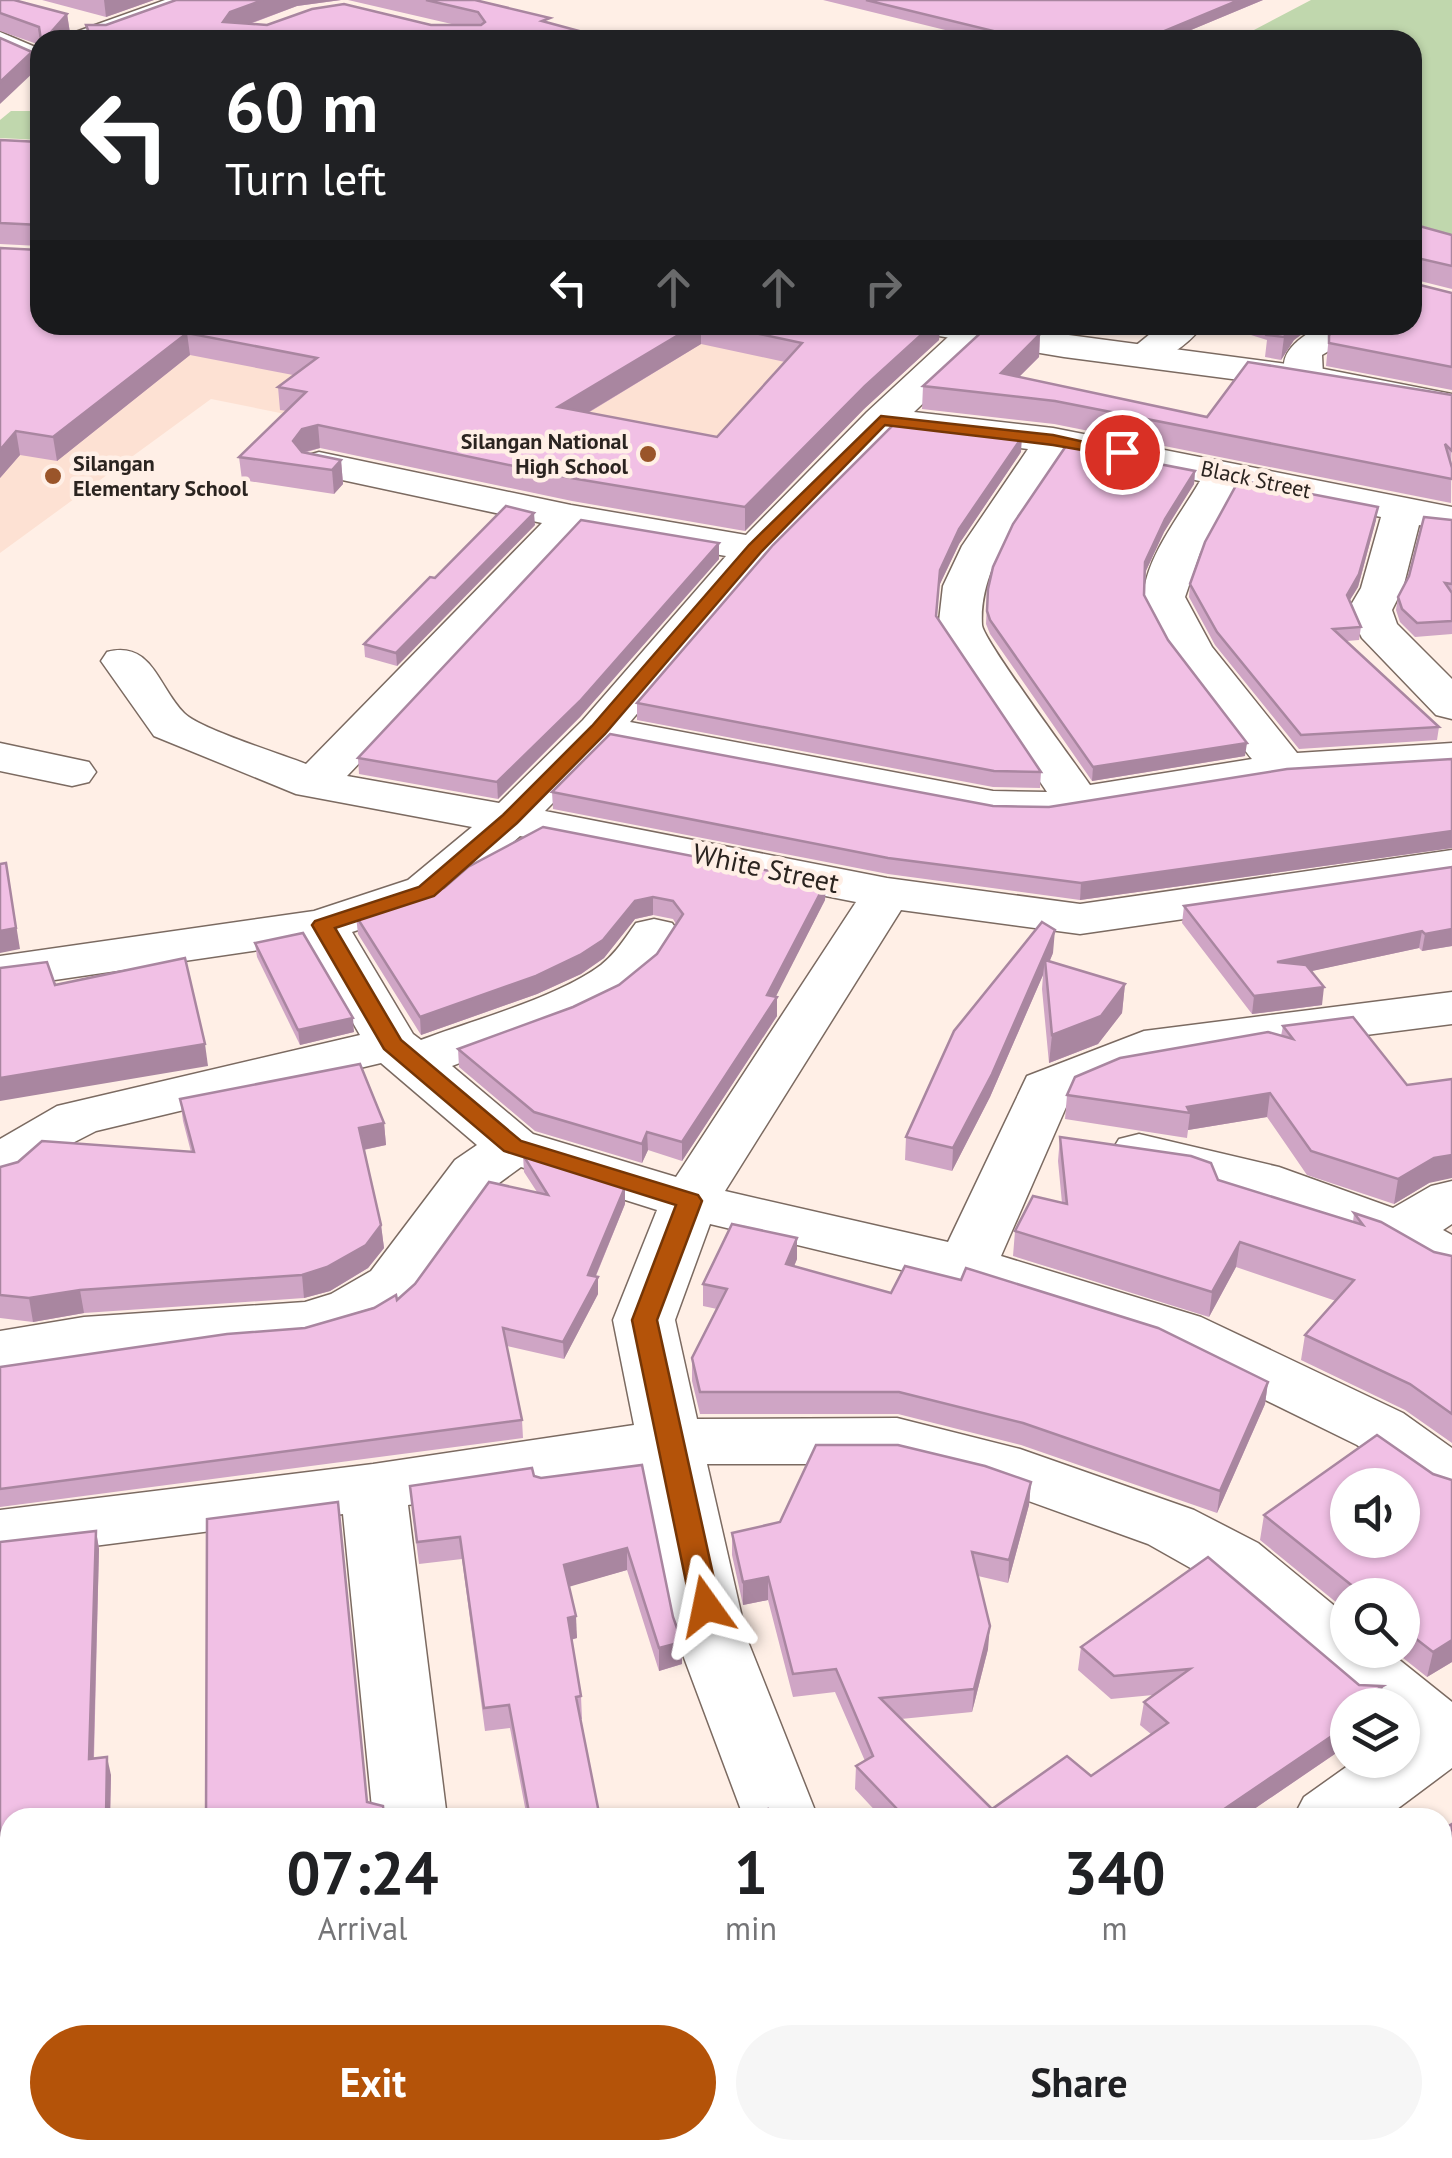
<!DOCTYPE html>
<html lang="en">
<head>
<meta charset="utf-8">
<style>
	:root { --surface:#fff; --page:#f6f6f6; --text:#202124; --muted:#757577; --accent:#b45309 }
	body { margin:0; font-family:"PT Sans",sans-serif; background:var(--page); color:var(--text); height:100vh; display:flex; flex-direction:column; font-size:38px; white-space:nowrap }
	* { box-sizing:border-box; margin:0 }
	p { font-size:32px; color:var(--muted) }
	.icon { flex:none; width:55px; height:55px; fill:none; stroke:currentColor; stroke-width:2; stroke-linecap:round; stroke-linejoin:round }
	.map { position:relative; flex:1; overflow:hidden }
	.side { position:absolute; left:0px; top:1808px; width:1452px; height:352px; display:flex; flex-direction:column; background:var(--surface); border-radius:30px 30px 0 0; box-shadow:0 2px 8px #0004 }
	.side>* { flex:none }
	.banner { position:absolute; left:30px; top:30px; width:1392px; height:305px; border-radius:30px; box-shadow:0 2px 8px #0004; background:#202124; color:#fff; overflow:hidden }
	.tools { position:absolute; left:1330px; top:1468px; display:grid; gap:20px }
	.tools a { display:grid; place-items:center; width:90px; height:90px; border-radius:50%; background:var(--surface); box-shadow:0 2px 8px #0004; font-size:50px }
	.pin { position:absolute; display:grid; place-items:center; width:85px; height:85px; color:#fff; margin:-42px; border:5px solid #fff; border-radius:50%; box-shadow:0 2px 10px #0007 }
	.me { position:absolute; width:110px; margin:-55px; rotate:348deg; stroke-linejoin:round; filter:drop-shadow(0 0 8px #0008) }
	.turn { display:flex; align-items:center; gap:35px; height:210px; padding:0 30px; font-size:45px }
	.turn .icon { width:130px; height:130px; stroke-width:2.5 }
	.turn b { display:block; font-size:70px; line-height:85px }
	.lanes { display:flex; align-items:center; height:95px; padding:0 30px; background:#0003; justify-content:center; gap:50px; direction:ltr }
	.lanes .off { opacity:.35 }
	.eta { display:flex; justify-content:space-evenly; align-items:center; height:170px; text-align:center }
	.eta b { font-size:60px; font-weight:800; line-height:70px }
	.cta { display:flex; gap:20px; margin-top:auto; padding:20px 30px }
	.cta a { flex:1; height:115px; border-radius:60px; background:var(--accent); color:#fff; font-size:40px; font-weight:800; line-height:115px; text-align:center }
	.cta a+a { background:var(--page); color:var(--text) }
	.map>svg:first-child { display:block }
</style>
</head>
<body>
<div class="map">
<svg width="1452" height="2158" viewBox="0 0 1452 2158">
	<rect width="100%" height="100%" fill="#ffefe6"/>
	<polygon fill="#fde1d3" points="0,287 40,325 880,325 759,509 211,399 0,553"/>
	<g fill="#c0d7ad">
		<polygon points="1311,0 1452,0 1452,235 1413,223 1412,40 1235,40"/>
		<polygon points="11,111 40,111 40,140 0,138 0,120"/>
	</g>
	<g fill="none" stroke-linecap="round" stroke-linejoin="round">
		<g stroke="#7b6a61" stroke-width="3">
			<g id="minor">
				<polygon points="165,0 205,0 201,6 107,40 66,40 70,34"/>
				<path d="M961,325h44l-91,87 139,16 399,79v24l-33,-6 -16,63 -11,22 5,14 55,55v40l-16,-4 -74,-77 -14,-28 13,-22 20,-71 -145,-29 -36,65 -15,44 27,50 85,106 155,-10v28l-168,11 -236,38 -55,-1 -384,-73 -64,65 342,67 193,26 372,-54v30l-372,54 -179,-24 -176,281 223,51 79,-166 117,-45 308,-39v32l-297,38 -85,36 -69,158 200,61 202,96 49,35v55l-23,-7 -72,-51 -200,-98 -202,-64 -245,-59 -35,96 22,99 200,-1 123,31 174,61 64,33 90,74v33h39l65,52v66l-67,50h-92l11,-21 52,-37h46v-55h-45l-147,-126 -62,-35 -164,-59 -87,-21h-190l40,175 71,179h-74l-67,-179 -34,-170 -235,36 39,313h-74l-30,-304 -343,44v-48l373,-46 261,-39 -21,-105 44,-110 -136,-43 -26,19 -82,113 -38,23 -68,20 -223,17 -84,14v-42l84,-14 221,-15 26,-8 40,-23 84,-111 22,-15 -96,-82 -285,68 -43,22 -33,29 -20,5v-48l57,-33 303,-71 -53,-92 -307,45v-32l314,-45 94,-31 64,-53 -176,-33 -142,-58 -53,-75 6,-9c45,-12 51,35 77,61 16,16 97,41 122,51l236,-241 -237,-51 -6,-8 6,-8 14,-4 252,53 175,30 121,-123zM894,433l134,16 -66,97 -19,40 -5,44 109,162 -54,-1 -363,-69 140,-164zM1063,454l137,27c-19,33 -51,72 -56,110 -5,34 85,138 108,168l-162,26c-15,-22 -107,-145 -108,-160 -4,-63 49,-121 81,-171zM580,531l146,25 -143,164 -84,83 -152,-27zM520,836l336,66 -180,275 -143,-43 -81,-68c55,-21 139,-44 184,-78 19,-15 31,-34 44,-54l-8,-11 -18,-4 -18,4c-11,15 -20,30 -35,42 -44,33 -128,55 -180,75l-8,-6 -61,-102 92,-30z"/>
				<path d="M1161,325h42c-15,21 -49,45 -75,39l-5,-8z"/>
				<path d="M1321,325h43l-5,8 -37,22 1,21 -6,8 -13,3 -13,-3c-20,-29 8,-45 30,-59z"/>
				<polygon points="0,743 89,762 96,772 89,782 72,786 0,771"/>
				<polygon points="1139,1134 1279,1167 1393,1208 1431,1186 1452,1181 1452,1224 1443,1230 1452,1235 1452,1278 1280,1206 1208,1184 1119,1165 1111,1152 1119,1139"/>
				<polygon points="156,2150 247,2150 243,2158 153,2158"/>
				<polygon points="804,2150 896,2150 892,2158 801,2158"/>
			</g>
		</g>
		<g stroke="#7b6a61" stroke-width="3">
			<g id="tertiary">
				<polygon points="0,32 40,49 40,69 0,52"/>
				<polygon points="916,325 993,325 1324,369 1452,394 1452,416 1324,391 1064,357 921,333"/>
			</g>
		</g>
		<use href="#minor" fill="#fff" fill-rule="evenodd"/>
		<use href="#tertiary" fill="#fff" fill-rule="evenodd"/>
	</g>
	<g fill="#cfa5c5" fill-rule="evenodd">
		<polygon points="0,0 67,14 70,33 40,40 40,45 0,31"/>
		<polygon points="42,0 154,0 106,17"/>
		<polygon points="176,0 341,0 297,6 250,24 267,25 456,25 348,0 475,0 605,40 88,40 86,25 106,25"/>
		<polygon points="823,0 1263,0 1167,40 986,40"/>
		<path d="M0,140l40,2v183h900l-1,15 -75,69 -119,122 -173,-30 -252,-53 -16,5 37,7 2,24 -9,10 -92,-14 -3,-23 48,-46 -7,-1 -2,-23 15,-12 -103,-20 -133,106 -37,-6 -20,23 39,-232 -39,-2zM701,344l84,18 -68,75 -129,-24z"/>
		<polygon points="1412,224 1452,235 1452,289 1412,279"/>
		<polygon points="1452,293 1452,390 1326,366 1329,335"/>
		<polygon points="1028,325 1070,325 1064,331"/>
		<polygon points="1127,325 1158,325 1148,331"/>
		<polygon points="1219,325 1314,325 1294,340 1281,360 1265,357 1267,340"/>
		<polygon points="1040,334 1039,357 1019,377 1207,417 1452,395 1451,503 1054,424 922,409 923,386"/>
		<polygon points="1021,452 959,544 939,586 936,617 1041,772 1040,788 993,787 637,720 637,703"/>
		<polygon points="1195,471 1194,484 1164,532 1145,573 1144,595 1168,640 1245,756 1092,781 990,634 986,624 987,602"/>
		<polygon points="1376,520 1358,587 1349,601 1361,627 1359,640 1347,641 1439,727 1437,740 1299,749 1215,645 1189,597 1190,584"/>
		<polygon points="1452,520 1452,634 1415,637 1400,622 1396,610 1398,597"/>
		<polygon points="535,525 397,666 365,657 364,644 435,578"/>
		<polygon points="719,543 719,559 580,717 498,799 359,774 358,758"/>
		<polygon points="1452,759 1452,848 1080,900 888,874 553,809 552,792 1049,807"/>
		<polygon points="1452,867 1452,946 1422,951 1419,948 1311,971 1322,1005 1252,1014 1182,923 1184,906"/>
		<polygon points="826,882 825,900 775,997 777,1016 682,1161 648,1150 642,1163 535,1131 459,1067 458,1049 573,1007 619,985 657,954 676,924 673,919 653,915 635,919 604,958 581,974 537,994 421,1035 358,934 356,916"/>
		<polygon points="255,943 354,1032 300,1045 257,957"/>
		<polygon points="1053,953 1049,962 1125,984 1122,1013 1098,1044 1049,1063 1042,989 1043,975 990,1097 952,1171 905,1160 906,1137"/>
		<polygon points="1283,1026 1429,1183 1394,1204 1307,1175 1267,1117 1188,1130 1187,1138 1065,1119 1067,1095 1281,1036"/>
		<polygon points="180,1099 384,1123 386,1145 364,1150 381,1225 384,1248 368,1268 330,1291 304,1298 84,1313 33,1322 0,1318 0,1167 191,1152 183,1121"/>
		<polygon points="1060,1137 1218,1180 1353,1222 1354,1213 1434,1252 1452,1256 1452,1443 1405,1410 1301,1360 1305,1335 1336,1301 1236,1267 1209,1317 1013,1256 1015,1231 1062,1203 1058,1161"/>
		<polygon points="523,1155 625,1204 596,1276 598,1277 598,1294 564,1359 507,1346 522,1420 523,1438 0,1507 0,1367 305,1328 397,1300 537,1192 524,1172"/>
		<polygon points="797,1238 797,1259 794,1266 891,1293 1268,1382 1265,1404 1217,1513 1021,1445 898,1414 700,1414 692,1381 692,1358 717,1309 703,1306 703,1284"/>
		<polygon points="642,1465 682,1664 659,1671 627,1570 569,1586 577,1638 571,1640 581,1696 582,1719 581,1719 600,1818 527,1818 510,1728 485,1731 462,1559 419,1564 412,1508 534,1476 541,1478"/>
		<polygon points="1433,1474 1452,1662 1427,1677 1393,1650 1402,1650 1402,1595 1348,1595 1348,1612 1260,1540 1264,1515"/>
		<polygon points="1031,1482 1029,1505 1008,1583 978,1576 988,1649 972,1712 901,1719 992,1809 1091,1776 1152,1735 1140,1725 1144,1702 1153,1695 1111,1699 1078,1670 1081,1647 1359,1685 1382,1702 1381,1705 1348,1705 1348,1745 1241,1818 882,1818 855,1789 856,1766 865,1761 835,1692 793,1697 768,1600 743,1605 732,1555 732,1533"/>
		<polygon points="96,1531 99,1549 94,1758 111,1775 110,1818 10,1818 10,1980 0,1981 0,1542"/>
		<polygon points="40,2150 152,2150 141,2158 44,2158"/>
	</g>
	<g fill="#a986a0">
		<polygon points="104,0 154,0 106,17"/>
		<polygon points="263,0 341,0 297,6 232,30 223,22 230,12"/>
		<polygon points="1239,0 1263,0 1167,40 1143,40"/>
		<polygon points="67,14 70,33 63,40 44,40"/>
		<polygon points="32,52 35,71 0,104 0,82"/>
		<polygon points="695,325 701,325 701,344 559,430 558,407"/>
		<polygon points="932,325 940,325 939,340 864,409 745,531 745,507 865,386"/>
		<polygon points="1292,325 1314,325 1294,340 1281,360 1284,337"/>
		<polygon points="187,333 190,355 57,461 53,437"/>
		<polygon points="1040,334 1039,357 1000,396 1001,373"/>
		<polygon points="318,425 320,448 304,452 295,464 293,441 302,429"/>
		<polygon points="16,431 20,455 0,478 0,450"/>
		<polygon points="1022,437 1021,452 959,544 939,586 940,570 959,529"/>
		<polygon points="341,460 343,484 334,494 332,470"/>
		<polygon points="1195,471 1194,484 1164,532 1144,575 1145,562 1165,519"/>
		<polygon points="1378,507 1376,520 1358,587 1345,608 1347,595"/>
		<polygon points="534,513 535,525 397,666 396,653"/>
		<polygon points="719,543 719,559 580,717 498,799 497,782"/>
		<polygon points="1247,743 1245,756 1092,781 1093,767"/>
		<polygon points="1452,831 1452,848 1080,900 1081,883"/>
		<polygon points="6,863 20,949 0,953 0,931"/>
		<polygon points="826,882 825,900 767,1014 767,995"/>
		<polygon points="653,897 653,915 635,919 604,958 581,974 537,994 421,1035 420,1017 635,901"/>
		<polygon points="1452,929 1452,946 1422,951 1425,934"/>
		<polygon points="1055,930 1053,953 1046,970 1045,960 1043,975 990,1097 952,1171 953,1148"/>
		<polygon points="1422,931 1419,948 1275,979 1277,962"/>
		<polygon points="1125,984 1122,1013 1098,1044 1049,1063 1052,1035"/>
		<polygon points="1324,987 1322,1005 1252,1014 1254,996"/>
		<polygon points="777,997 777,1016 682,1161 682,1142"/>
		<polygon points="353,1018 354,1032 300,1045 298,1030"/>
		<polygon points="205,1044 208,1066 0,1101 0,1078"/>
		<polygon points="1270,1093 1267,1117 1188,1130 1190,1113 1187,1107"/>
		<polygon points="384,1123 386,1145 362,1150 359,1128"/>
		<polygon points="647,1132 648,1150 642,1163 642,1144"/>
		<polygon points="1452,1155 1452,1178 1429,1183 1394,1204 1398,1179 1434,1158"/>
		<polygon points="625,1187 625,1204 589,1292 588,1275"/>
		<polygon points="381,1225 384,1248 368,1268 330,1291 304,1298 302,1275"/>
		<polygon points="797,1238 797,1259 786,1286 786,1264"/>
		<polygon points="1240,1242 1236,1267 1209,1317 1212,1292"/>
		<polygon points="598,1277 598,1294 564,1359 563,1342"/>
		<polygon points="80,1290 84,1313 33,1322 29,1298"/>
		<polygon points="1268,1382 1265,1404 1217,1513 1220,1491"/>
		<polygon points="1031,1482 1029,1505 1008,1583 1009,1560"/>
		<polygon points="96,1531 99,1549 93,1777 89,1759"/>
		<polygon points="627,1548 627,1570 565,1588 564,1565"/>
		<polygon points="768,1577 768,1600 743,1605 743,1582"/>
		<polygon points="576,1616 577,1638 569,1640 568,1618"/>
		<polygon points="990,1626 988,1649 972,1712 974,1689"/>
		<polygon points="1452,1640 1452,1662 1427,1677 1433,1652"/>
		<polygon points="682,1642 682,1664 659,1671 659,1648"/>
		<polygon points="1383,1686 1379,1704 1382,1702 1381,1705 1369,1705 1371,1693"/>
		<polygon points="1348,1725 1348,1745 1241,1818 1211,1818"/>
		<polygon points="107,1757 111,1775 110,1818 106,1818"/>
		<polygon points="1452,1940 1452,1958 1442,1964 1442,1946"/>
		<polygon points="123,2150 152,2150 141,2158 109,2158"/>
		<polygon points="713,2150 725,2150 725,2158 699,2158"/>
		<polygon points="727,2150 749,2150 736,2158 727,2158"/>
	</g>
	<g fill="#f1c0e5" stroke="#a986a0" stroke-width="2.5" fill-rule="evenodd">
		<polygon points="0,0 14,0 67,14 44,40 41,40 39,27 0,13"/>
		<polygon points="176,0 263,0 230,12 223,22 267,25 312,9 344,4 431,25 481,25 485,22 478,12 426,0 475,0 550,18 542,21 605,38 600,40 92,40 86,25 106,25"/>
		<polygon points="866,0 1239,0 1143,40 1030,40"/>
		<polygon points="0,38 32,52 0,82"/>
		<polygon points="0,140 40,142 40,325 695,325 558,407 717,437 802,343 717,325 932,325 865,386 745,507 571,478 318,425 302,429 293,441 302,452 341,460 332,470 239,457 306,392 278,387 317,358 187,333 53,437 16,431 0,450 0,248 39,250 40,225 0,223"/>
		<polygon points="1412,224 1452,235 1452,266 1413,257 1412,273"/>
		<polygon points="1412,283 1452,293 1452,367 1329,343 1329,335 1345,325 1412,325"/>
		<polygon points="1275,325 1292,325 1284,337 1267,335"/>
		<polygon points="988,326 1040,334 1001,373 1207,417 1248,362 1452,395 1452,451 1445,444 1452,468 1452,479 1055,401 923,386"/>
		<polygon points="896,422 1022,437 959,529 940,570 936,616 1041,772 994,771 637,703 773,545"/>
		<polygon points="1066,446 1195,471 1165,519 1145,562 1144,595 1168,640 1247,743 1093,767 990,620 987,611 988,589 993,567 1013,524"/>
		<polygon points="1239,480 1378,507 1359,574 1347,595 1361,627 1333,629 1439,727 1301,735 1217,632 1190,584 1205,542"/>
		<polygon points="506,506 534,513 396,653 364,644 430,577 435,578"/>
		<polygon points="1424,517 1452,520 1452,584 1445,583 1452,593 1452,621 1417,623 1402,609 1398,597 1409,576"/>
		<polygon points="581,520 719,543 580,701 497,782 358,758"/>
		<polygon points="610,734 993,806 1049,807 1287,769 1452,759 1452,831 1081,883 888,858 552,792"/>
		<polygon points="543,827 826,882 767,995 777,997 682,1142 647,1132 642,1144 534,1112 458,1049 573,1007 619,985 657,954 683,914 673,901 653,897 635,901 603,940 580,955 536,976 420,1017 356,916 444,888 468,867"/>
		<polygon points="6,863 16,928 0,931 0,864"/>
		<polygon points="1452,867 1452,929 1425,934 1422,931 1277,962 1306,965 1324,987 1254,996 1184,906"/>
		<polygon points="1042,922 1055,930 992,1074 953,1148 906,1137 954,1031"/>
		<polygon points="303,933 353,1018 298,1030 255,943"/>
		<polygon points="185,958 205,1044 0,1078 0,968 47,962 55,985"/>
		<polygon points="1045,960 1125,984 1101,1016 1052,1035"/>
		<polygon points="1353,1017 1407,1085 1452,1079 1452,1155 1434,1158 1398,1179 1311,1151 1270,1093 1187,1107 1190,1113 1067,1095 1075,1077 1120,1058 1268,1032 1293,1039 1283,1026"/>
		<polygon points="360,1064 384,1123 359,1128 381,1225 366,1245 327,1267 302,1275 80,1290 29,1298 0,1295 0,1167 18,1162 42,1141 194,1152 180,1099"/>
		<polygon points="1060,1137 1191,1156 1211,1163 1218,1180 1363,1225 1354,1213 1381,1222 1434,1252 1452,1256 1452,1414 1410,1384 1305,1335 1354,1280 1240,1242 1212,1292 1015,1231 1033,1196 1067,1204"/>
		<polygon points="523,1155 625,1187 588,1275 598,1277 563,1342 503,1328 522,1420 0,1489 0,1367 227,1334 305,1328 374,1308 396,1295 397,1300 415,1284 489,1182 548,1195"/>
		<polygon points="732,1224 797,1238 786,1264 891,1293 905,1266 961,1280 966,1268 1158,1328 1268,1382 1220,1491 1023,1423 899,1392 700,1392 692,1358 727,1289 703,1284"/>
		<path d="M1377,1435l56,39 19,6v160l-19,12 -31,-24v-33h-46l-1,-7 -91,-73zM1348,1485h54v55h-54z"/>
		<polygon points="816,1445 898,1445 985,1466 1031,1482 1009,1560 972,1552 990,1626 974,1689 880,1698 992,1809 1067,1756 1091,1776 1168,1723 1144,1702 1190,1669 1114,1676 1081,1647 1208,1557 1359,1685 1383,1686 1371,1693 1382,1702 1377,1705 1348,1705 1348,1725 1211,1818 889,1818 899,1811 856,1766 873,1756 836,1669 793,1674 768,1577 743,1582 732,1533 780,1522"/>
		<polygon points="642,1465 673,1617 682,1642 659,1648 627,1548 564,1565 576,1616 568,1618 581,1696 576,1697 600,1818 530,1818 509,1705 484,1708 460,1537 417,1542 410,1486 532,1468 534,1476 541,1478"/>
		<polygon points="338,1502 367,1802 383,1806 384,1818 206,1818 207,1519"/>
		<polygon points="96,1531 89,1759 107,1757 106,1818 10,1818 10,1961 0,1962 0,1542"/>
		<polygon points="768,1809 771,1818 729,1818"/>
		<polygon points="1452,1824 1452,1940 1442,1946 1442,1830"/>
		<polygon points="44,2150 123,2150 109,2158 49,2158"/>
		<polygon points="342,2150 713,2150 699,2158 329,2158"/>
		<polygon points="1003,2153 1007,2158 994,2158"/>
	</g>
	<polygon fill="#b45309" stroke="#753606" stroke-width="2.5" points="881,416 1053,435 1130,452 1122,457 1053,445 885,425 761,552 605,734 517,823 434,896 335,928 401,1040 521,1141 698,1195 702,1201 657,1320 720,1606 716,1613 706,1617 695,1613 691,1606 632,1320 676,1205 504,1151 384,1049 312,925 315,921 419,887 503,815 592,726 749,545"/>
	<g fill="#9a552a" stroke="#ffefe6" stroke-width="4">
		<circle cx="648" cy="454" r="10"/>
		<circle cx="53" cy="476" r="10"/>
	</g>
	<g text-anchor="middle" stroke-width="9" stroke-linejoin="round" paint-order="stroke">
		<g font-size="22" font-weight="bold" fill="#2b2420" stroke="#ffefe6" text-anchor="end">
			<text x="628" y="449">Silangan National<tspan x="628" dy="25">High School</tspan></text>
			<text x="73" y="471" text-anchor="start">Silangan<tspan x="73" dy="25">Elementary School</tspan></text>
		</g>
		<g font-size="22" fill="#2b2420" stroke="#ffefe6">
			<text transform="translate(1256 479) rotate(12)" y="8">Black Street</text>
		</g>
		<g font-size="28" fill="#2b2420" stroke="#ffefe6">
			<text transform="translate(766 868) rotate(12)" y="10">White Street</text>
		</g>
	</g>
</svg>
<div class="tools">
<a><svg class="icon" aria-label="sound" viewBox="0 0 24 24"><path d="M4 9h4l5-4v14l-5-4H4zM17 9q2 3 0 6"/></svg></a>
<a><svg class="icon" aria-label="search" viewBox="0 0 24 24"><circle cx="10" cy="10" r="6"/><path d="M15 15l6 6"/></svg></a>
<a><svg class="icon" aria-label="layers" viewBox="0 0 24 24"><path d="M12 4l9 5-9 5-9-5zM3 14l9 5 9-5"/></svg></a>
</div>
<div class="pin" style="left:1122px;top:452px;background:#d93025"><svg class="icon" aria-label="arrive" viewBox="0 0 24 24"><path d="M6 21V4h12l-3 4 3 4H6"/></svg></div>
<svg class="me" style="left:706px;top:1606px" viewBox="-20 -20 40 40"><path d="M0-17L14 15 0 8-14 15z" fill="#b45309" stroke="#fff" stroke-width="4"/></svg>
<div class="banner">
<div class="turn"><svg class="icon" aria-label="left" viewBox="0 0 24 24"><path d="M17 20v-9H6M10 6l-5 5 5 5"/></svg><div><b>60 m</b>Turn left</div></div>
<div class="lanes"><svg class="icon" aria-label="left" viewBox="0 0 24 24"><path d="M17 20v-9H6M10 6l-5 5 5 5"/></svg><svg class="icon off" aria-label="ahead" viewBox="0 0 24 24"><path d="M12 20V5M6 11l6-6 6 6"/></svg><svg class="icon off" aria-label="ahead" viewBox="0 0 24 24"><path d="M12 20V5M6 11l6-6 6 6"/></svg><svg class="icon off" aria-label="right" viewBox="0 0 24 24"><path d="M7 20v-9h11M14 6l5 5-5 5"/></svg></div>
</div>
<section class="side">
<div class="eta">
<div><b>07:24</b><p>Arrival</p></div>
<div><b>1</b><p>min</p></div>
<div><b>340</b><p>m</p></div>
</div>
<div class="cta"><a>Exit</a><a>Share</a></div>
</section>
</div>
</body>
</html>
